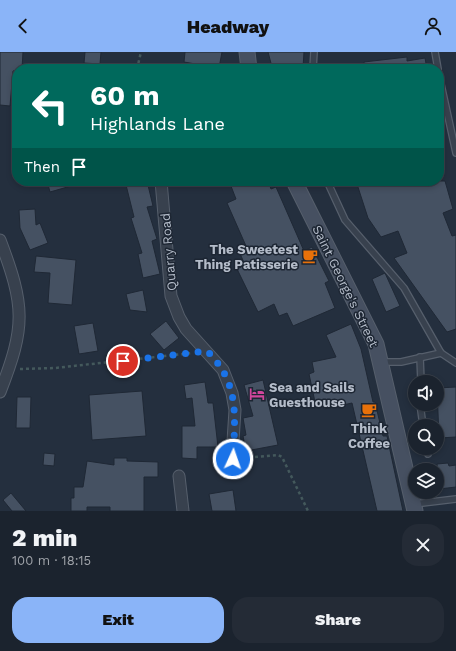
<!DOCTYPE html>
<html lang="en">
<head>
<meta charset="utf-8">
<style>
	:root { --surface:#1b232e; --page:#242b36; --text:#f1f3f6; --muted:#a0a4aa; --line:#39404a; --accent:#8ab4f8 }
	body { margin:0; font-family:"Work Sans",sans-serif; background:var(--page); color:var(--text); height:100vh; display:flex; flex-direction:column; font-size:15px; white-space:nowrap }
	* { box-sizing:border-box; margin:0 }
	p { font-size:13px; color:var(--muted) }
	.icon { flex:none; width:22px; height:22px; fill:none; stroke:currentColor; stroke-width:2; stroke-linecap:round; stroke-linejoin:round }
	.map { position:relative; height:459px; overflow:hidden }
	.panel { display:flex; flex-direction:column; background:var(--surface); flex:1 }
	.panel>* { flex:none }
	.guide { position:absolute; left:12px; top:12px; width:432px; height:122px; border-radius:16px; box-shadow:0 2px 6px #0003,0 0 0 1px var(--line); background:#00695c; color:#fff; overflow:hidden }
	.tools { position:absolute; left:408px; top:323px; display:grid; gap:8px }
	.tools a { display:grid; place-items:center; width:36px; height:36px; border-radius:50%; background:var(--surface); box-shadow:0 2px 6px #0003,0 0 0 1px var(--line); font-size:20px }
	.pin { position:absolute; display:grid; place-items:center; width:34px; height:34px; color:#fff; margin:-17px; border:2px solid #fff; border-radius:50%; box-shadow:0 1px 4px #0007 }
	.me { position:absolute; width:44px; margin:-22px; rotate:3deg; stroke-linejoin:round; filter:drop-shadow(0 0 3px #0008) }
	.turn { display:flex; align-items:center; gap:14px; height:84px; padding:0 12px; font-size:18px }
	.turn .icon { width:52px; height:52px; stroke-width:2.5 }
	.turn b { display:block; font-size:28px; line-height:34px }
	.then { display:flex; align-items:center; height:38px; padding:0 12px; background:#0003; gap:8px; font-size:15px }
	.round { display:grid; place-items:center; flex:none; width:42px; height:42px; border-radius:16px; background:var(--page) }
	.head { display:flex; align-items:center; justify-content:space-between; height:68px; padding:0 12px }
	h1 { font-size:24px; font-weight:800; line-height:30px }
	.cta { display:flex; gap:8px; margin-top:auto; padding:8px 12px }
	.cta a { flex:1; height:46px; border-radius:16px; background:var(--accent); color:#111; font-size:16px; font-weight:800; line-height:46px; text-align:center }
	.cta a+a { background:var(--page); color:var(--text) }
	header { display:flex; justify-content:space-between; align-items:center; height:52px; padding:0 12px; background:var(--accent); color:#111; font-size:18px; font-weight:800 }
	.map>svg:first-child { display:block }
</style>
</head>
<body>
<header><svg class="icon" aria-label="back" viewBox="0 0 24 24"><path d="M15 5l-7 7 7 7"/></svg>Headway<svg class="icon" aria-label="person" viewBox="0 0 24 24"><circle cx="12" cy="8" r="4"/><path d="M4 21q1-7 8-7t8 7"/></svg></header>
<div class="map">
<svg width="456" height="459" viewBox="0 0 456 459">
	<rect width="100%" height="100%" fill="#242f3e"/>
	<g fill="#455162" stroke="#1f2835">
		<polygon points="0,0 23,0 22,17 13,19 10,54 0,53"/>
		<polygon points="85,0 101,0 100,12 84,11"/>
		<polygon points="185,0 222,0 219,16 184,10"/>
		<polygon points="268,0 304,0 303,16 272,15"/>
		<polygon points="407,5 407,9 425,6 427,17 364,17 364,10"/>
		<polygon points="47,129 78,129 78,132 50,140"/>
		<polygon points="147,129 153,154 147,155 157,187 152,189 160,222 143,226 138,202 142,201 131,166 134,165 126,133"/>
		<polygon points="229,129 268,129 271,137 276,135 304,199 312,195 329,229 325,231 335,256 293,274 287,261 279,264 274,252 258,260 237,217 245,213 238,197 246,194 227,151 236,147"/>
		<polygon points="356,129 445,129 453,157 443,161 452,184 456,183 456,277 447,280 394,206 407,201 398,179 381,185 368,166"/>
		<polygon points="35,157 36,173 40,171 48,191 30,198 20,176 19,158"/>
		<polygon points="36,204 76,208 72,253 48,251 50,221 34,220"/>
		<polygon points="385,221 400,254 386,260 372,227"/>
		<polygon points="143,238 147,260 130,258 126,242"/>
		<polygon points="166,269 179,286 164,298 150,282"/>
		<polygon points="93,271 98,299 79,302 74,274"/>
		<polygon points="351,272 361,297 373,350 375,350 383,384 387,384 403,459 377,459 352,351 324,357 322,348 315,350 309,322 314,320 312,310 336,305 326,283"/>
		<polygon points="263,328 278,393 246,399 243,384 246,383 243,366 253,364 244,333"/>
		<polygon points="205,330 208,351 213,351 218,395 197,395 197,407 182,406 182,374 195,374 192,346 186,347 184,333"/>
		<polygon points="456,335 456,385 439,386 437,336"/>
		<polygon points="142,339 146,384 92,388 89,343"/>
		<polygon points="17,345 31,345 30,376 16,376"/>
		<polygon points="44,401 55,402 54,414 43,413"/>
		<polygon points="114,406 127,406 127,409 158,410 158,425 144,425 144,459 110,459 110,455 87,455 87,459 71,459 71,446 74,446 74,435 83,435 87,409 114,413"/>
		<polygon points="448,411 449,414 456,413 456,435 439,437 437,412"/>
		<polygon points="233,438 236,459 212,459 209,442"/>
		<polygon points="11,441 26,459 12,459 3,448"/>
	</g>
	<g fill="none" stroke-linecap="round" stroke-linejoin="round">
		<g stroke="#565f6c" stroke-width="8">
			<g id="lane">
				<polyline points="435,0 438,17"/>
				<polyline points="313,17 314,0"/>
				<polyline points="439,23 456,101"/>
				<polyline points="327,129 345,168 404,236 441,301 456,311"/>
				<polyline points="420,305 421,330"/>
				<polyline points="382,310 401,310 441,301"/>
				<polyline points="420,352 423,374"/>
				<polyline points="427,396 428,402"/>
				<polyline points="414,452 456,447"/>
			</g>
		</g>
		<g stroke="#565f6c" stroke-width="13">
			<g id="street">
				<polyline points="161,129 171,244 179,265 186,277 223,318 232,341 235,358 231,420"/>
				<path d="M0,188c25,66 26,86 0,152"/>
				<polyline points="179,424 183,459"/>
			</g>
		</g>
		<g stroke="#565f6c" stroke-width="17">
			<g id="secondary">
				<polyline points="247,0 249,17"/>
				<polyline points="294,129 376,292 415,459"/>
			</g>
		</g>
		<g stroke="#44595c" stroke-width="2.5" stroke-dasharray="3 3" stroke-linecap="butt">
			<polyline points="137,17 141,0"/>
			<polyline points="20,317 55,316 192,301"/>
			<polyline points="243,406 278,403 282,405 308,459"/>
		</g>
		<use href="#lane" stroke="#38414e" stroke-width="5.5"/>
		<use href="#street" stroke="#38414e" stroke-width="11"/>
		<use href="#secondary" stroke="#465061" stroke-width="15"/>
	</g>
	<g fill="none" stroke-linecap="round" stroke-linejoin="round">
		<path stroke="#1a73e8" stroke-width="7" stroke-dasharray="0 12.6" d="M123,309l84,-10c33,32 28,65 26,108"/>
	</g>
	<defs>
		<g id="cafe-bare" transform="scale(1.2)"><path d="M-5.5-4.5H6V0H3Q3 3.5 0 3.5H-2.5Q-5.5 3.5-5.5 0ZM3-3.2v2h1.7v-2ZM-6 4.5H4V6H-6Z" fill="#e8710a" stroke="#1d2633" stroke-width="2.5" paint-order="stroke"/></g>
		<g id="hotel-bare" transform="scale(1.2)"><path d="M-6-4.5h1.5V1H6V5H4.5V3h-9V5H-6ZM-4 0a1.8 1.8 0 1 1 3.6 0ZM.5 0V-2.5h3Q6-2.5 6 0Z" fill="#d1479c" stroke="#1d2633" stroke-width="2.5" paint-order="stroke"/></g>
	</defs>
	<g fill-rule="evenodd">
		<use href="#cafe-bare" x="310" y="204"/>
		<use href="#hotel-bare" x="257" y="342"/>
		<use href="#cafe-bare" x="369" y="358"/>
	</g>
	<g text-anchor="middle" stroke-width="3" stroke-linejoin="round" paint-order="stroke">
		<g font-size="13" font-weight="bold" fill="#b4bcc9" stroke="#1d2633" text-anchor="end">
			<text x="298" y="202">The Sweetest<tspan x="298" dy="15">Thing Patisserie</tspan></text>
			<text x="269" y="340" text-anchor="start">Sea and Sails<tspan x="269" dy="15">Guesthouse</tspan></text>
			<text x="369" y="381" text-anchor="middle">Think<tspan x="369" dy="15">Coffee</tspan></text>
		</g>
		<g font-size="13" fill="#b4bcc9" stroke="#1d2633">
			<text transform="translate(168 200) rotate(-95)" y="5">Quarry Road</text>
			<text transform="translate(346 234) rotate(64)" y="5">Saint George's Street</text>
		</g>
	</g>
</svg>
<div class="tools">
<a><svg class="icon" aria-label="sound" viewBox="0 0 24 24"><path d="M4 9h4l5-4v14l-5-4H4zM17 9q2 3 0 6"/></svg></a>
<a><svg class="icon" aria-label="search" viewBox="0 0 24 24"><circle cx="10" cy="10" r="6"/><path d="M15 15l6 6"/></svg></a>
<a><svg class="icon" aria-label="layers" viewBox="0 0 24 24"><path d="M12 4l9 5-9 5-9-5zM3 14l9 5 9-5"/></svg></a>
</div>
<div class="pin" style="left:123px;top:309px;background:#d93025"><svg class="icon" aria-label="arrive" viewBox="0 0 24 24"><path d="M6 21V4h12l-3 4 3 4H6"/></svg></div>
<svg class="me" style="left:233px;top:407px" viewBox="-20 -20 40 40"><circle r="17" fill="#1a73e8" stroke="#fff" stroke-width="3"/><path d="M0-11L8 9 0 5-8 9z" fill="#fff"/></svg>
<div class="guide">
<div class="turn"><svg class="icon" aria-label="left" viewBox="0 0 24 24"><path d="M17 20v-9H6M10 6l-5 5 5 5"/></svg><div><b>60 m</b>Highlands Lane</div></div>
<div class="then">Then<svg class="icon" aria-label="arrive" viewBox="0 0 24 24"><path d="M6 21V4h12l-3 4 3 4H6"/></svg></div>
</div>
</div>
<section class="panel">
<div class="head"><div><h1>2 min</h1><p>100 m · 18:15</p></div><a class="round"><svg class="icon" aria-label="close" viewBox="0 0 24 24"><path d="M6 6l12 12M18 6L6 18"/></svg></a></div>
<div class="cta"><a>Exit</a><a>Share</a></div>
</section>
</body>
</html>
